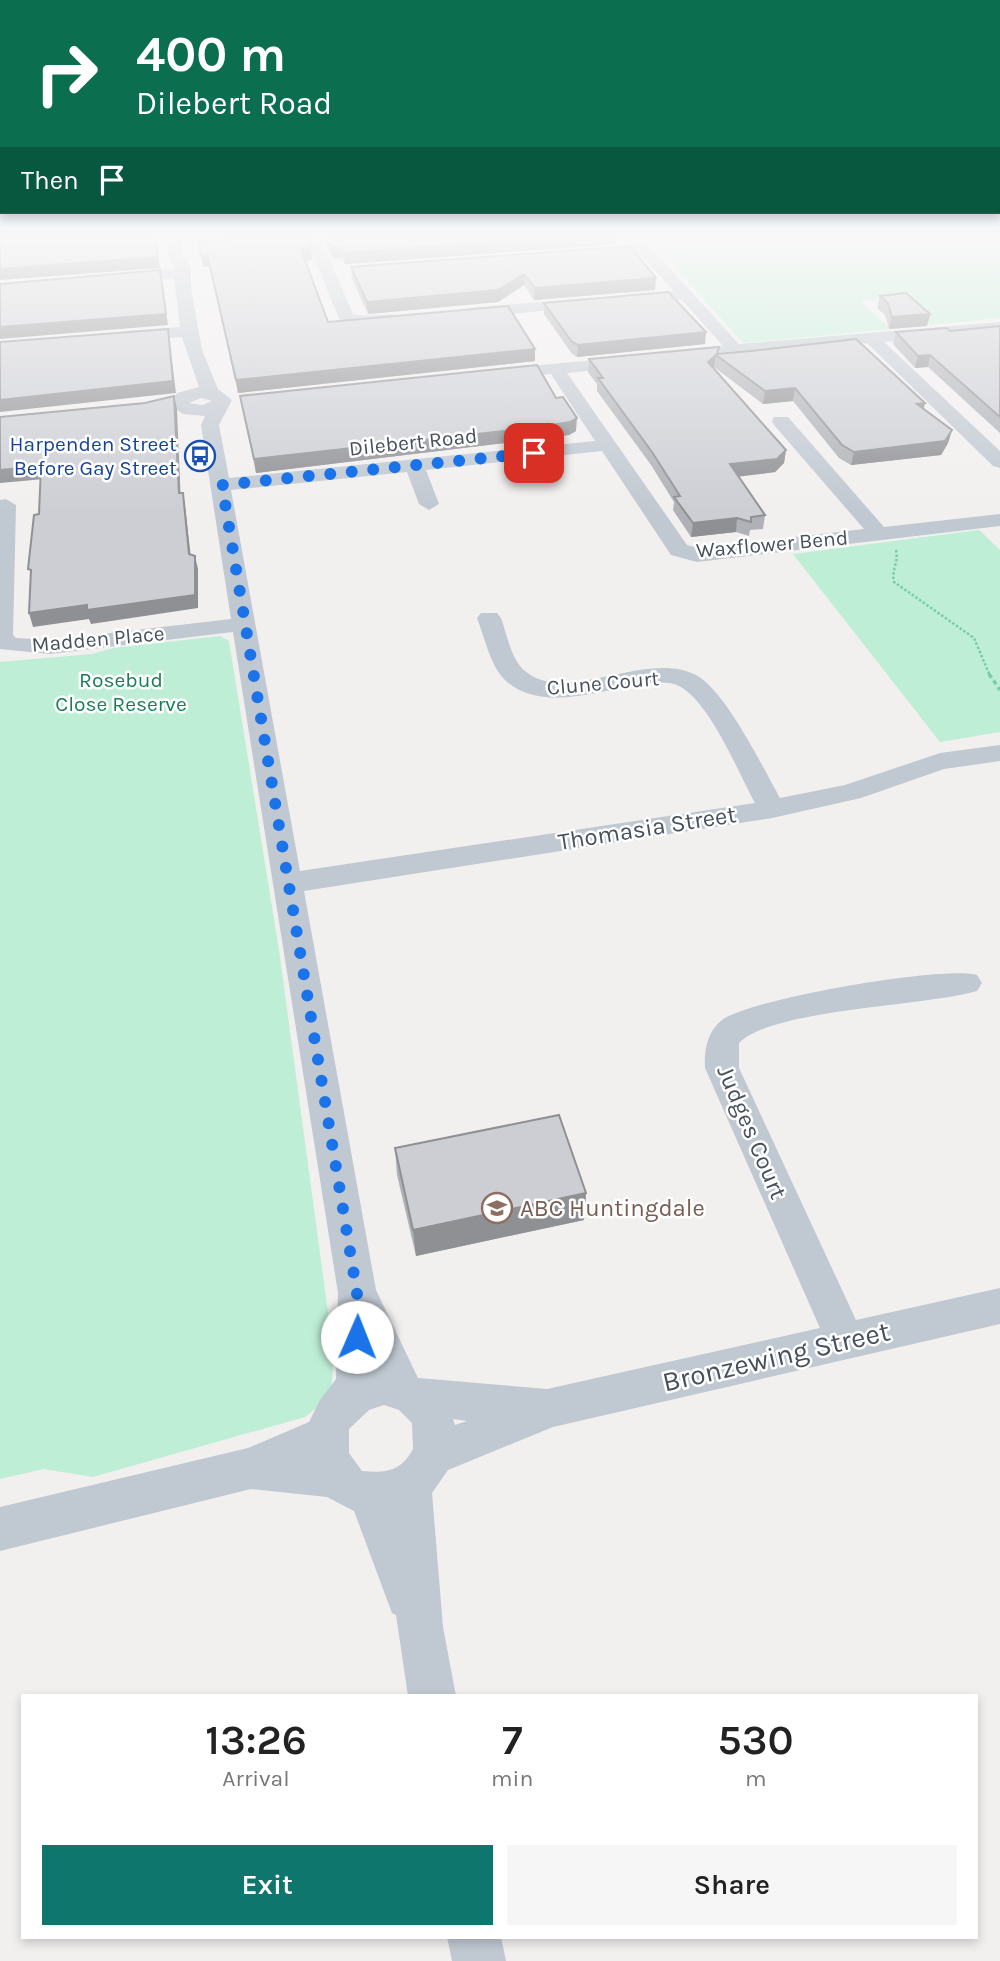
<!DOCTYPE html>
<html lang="en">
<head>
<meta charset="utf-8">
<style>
	:root { --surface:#fff; --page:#f6f6f6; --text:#222; --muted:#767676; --accent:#0f766e }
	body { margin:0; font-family:Karla,sans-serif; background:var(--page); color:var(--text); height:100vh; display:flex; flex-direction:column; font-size:26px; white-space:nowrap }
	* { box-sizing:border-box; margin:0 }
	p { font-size:23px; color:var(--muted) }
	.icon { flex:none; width:38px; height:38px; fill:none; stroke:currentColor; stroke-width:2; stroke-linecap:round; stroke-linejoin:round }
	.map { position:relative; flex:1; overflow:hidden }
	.panel { position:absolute; left:21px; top:1694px; width:957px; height:245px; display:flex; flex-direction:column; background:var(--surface); border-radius:0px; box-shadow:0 4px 10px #0003 }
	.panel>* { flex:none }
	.banner { position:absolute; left:0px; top:0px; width:1001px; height:214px; box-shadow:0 4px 10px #0003; background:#0b6e4f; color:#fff; overflow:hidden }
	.pin { position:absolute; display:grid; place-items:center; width:60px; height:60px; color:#fff; margin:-30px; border-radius:14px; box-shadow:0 4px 10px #0006 }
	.me { position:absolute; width:77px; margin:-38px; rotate:1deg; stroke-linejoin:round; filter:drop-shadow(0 0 5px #0008) }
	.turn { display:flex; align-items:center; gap:24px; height:147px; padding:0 21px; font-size:32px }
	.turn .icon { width:91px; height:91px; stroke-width:2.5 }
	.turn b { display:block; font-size:49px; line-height:60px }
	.then { display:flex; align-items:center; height:66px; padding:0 21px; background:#0003; gap:14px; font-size:26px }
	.eta { display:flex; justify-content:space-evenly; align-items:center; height:119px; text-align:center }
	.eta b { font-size:42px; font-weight:600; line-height:49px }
	.cta { display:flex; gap:14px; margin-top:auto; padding:14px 21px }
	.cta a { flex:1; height:80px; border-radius:0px; background:var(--accent); color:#fff; font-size:28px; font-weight:600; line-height:80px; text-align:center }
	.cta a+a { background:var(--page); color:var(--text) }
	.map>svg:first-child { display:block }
</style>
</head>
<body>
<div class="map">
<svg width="1000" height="1961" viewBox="0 0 1000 1961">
	<rect width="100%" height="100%" fill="#f2efef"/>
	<g fill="#beeed6">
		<polygon points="648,237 1000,237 1000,318 930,325 897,298 860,301 891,329 743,343"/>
		<polygon points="979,530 1000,550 1000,732 940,742 793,554"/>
		<path d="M220,636l9,5 50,309 53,392c0,38 7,51 -27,75l-212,60 -49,-8 -44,10v-817l92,-8 21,-6z"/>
	</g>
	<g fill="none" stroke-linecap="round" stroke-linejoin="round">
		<path stroke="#77ccac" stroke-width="2.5" stroke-dasharray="2.5 2" stroke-linecap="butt" d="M896,550c3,12 -5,20 -2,32l80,56 16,38"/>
		<polyline stroke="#77ccac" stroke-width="3.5" stroke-dasharray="4.5 3.5" stroke-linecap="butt" points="989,674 1000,690"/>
		<g fill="#c0c8d1" fill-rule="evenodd">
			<path d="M168,237h14v19l9,10v22l11,62 16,39 14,11 -13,25 10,53 366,-37 -44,-67 -55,5 -9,-5 9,-5 133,-12 9,5 -3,4 -68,7 120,172 11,3 166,-19 -90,-104 -2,-4 2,-4h14l96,110 116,-13v12l-303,36 -26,-7 -69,-104 -176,19 13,34 -10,6 -10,-6 -12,-32 -176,18 69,381 455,-68c-17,-31 -45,-101 -76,-117 -11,-6 -30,-3 -42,-1 -39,6 -96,27 -131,-4 -16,-15 -21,-43 -29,-63l4,-5h16l4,5c6,16 10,42 24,53 41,35 120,-22 171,4 30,16 67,93 84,123l65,-13 95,-32 60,-8v16l-56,8 -83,29 -89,20 -468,73 72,399 42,88 129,11 273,-61 -115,-260c-1,-18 2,-36 17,-48 27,-21 223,-55 255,-45l5,8 -5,8c-50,15 -206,18 -238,52v25l117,252 144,-32v36l-447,103 -105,43 -16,23 11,134 13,69h-48l-12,-81 -4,-2 -38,-102 -27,-14 -76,-8 -251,62v-44l248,-59 61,-26 11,-22 16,-21 2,-86 -105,-661 -183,22 -50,-5v-149l6,-1 10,6 -3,130 3,3 34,2 181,-21 -30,-194 4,-9 -22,-2 -13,-9 7,-12 22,-6 -17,-50 -55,4 -8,-5 8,-5 53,-4 -6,-49 -54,5 -8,-5 8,-5 55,-4 -7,-13zM201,398l11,3 -10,4 -13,-2zM384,1405l15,5 13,13 1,26c-12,23 -28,24 -51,22l-13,-18v-24l20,-19zM453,1419l14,2 -12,4z"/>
			<path d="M306,237h14l33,77c17,4 33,-2 50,2v6l-38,5 -25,-6z"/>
			<polygon points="626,237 641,237 739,344 1000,322 1000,332 884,342 1000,451 1000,468 993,466 867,343 671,361 668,357 671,353 723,346 682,300 624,302 624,296 630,294 674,291 640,254 589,257 582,253 589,249 633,245"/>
			<polygon points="586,298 594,303 592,306 470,318 462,313 470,308"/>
			<polygon points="447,1937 501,1937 506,1961 452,1961"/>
		</g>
	</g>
	<g fill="#afb1b6">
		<polygon points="197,237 240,237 197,239"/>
		<polygon points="322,237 617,237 616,244 345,264 342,258 332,258"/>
		<polygon points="198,241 312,260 305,261 328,322 535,349 535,361 238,393 211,273 208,266 203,267"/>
		<polygon points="630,246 655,290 534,300 524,285 498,302 368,314 352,279 351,267"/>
		<polygon points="880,296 930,314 927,326 889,329 885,315 877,308"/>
		<polygon points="544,303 705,344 577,357 572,354 544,314"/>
		<polygon points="1000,326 1000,433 928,367 915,368 893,344 896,332 950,331"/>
		<polygon points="719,347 718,354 924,409 952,430 948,443 941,455 851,465 839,458 793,401 763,404 714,367 713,368 786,450 784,463 775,472 738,476 765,515 763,529 750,530 749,536 736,532 691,537 673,510 674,502 651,465 597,391 597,384 588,372 589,359"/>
		<polygon points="240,396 556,398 576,431 569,435 538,439 256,473"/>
		<polygon points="395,1148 586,1193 584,1220 416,1256 397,1175"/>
	</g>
	<g fill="#8f9094">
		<polygon points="556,237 617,237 616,244 345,264 344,253"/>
		<polygon points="331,247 341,247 342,258 332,258"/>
		<polygon points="302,249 311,249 312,260 303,261"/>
		<polygon points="201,255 207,255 208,266 203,267"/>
		<polygon points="158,257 160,268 0,280 0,269"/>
		<polygon points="160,270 168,325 0,339 0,327"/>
		<polygon points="524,274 524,285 498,302 368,314 367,302"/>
		<polygon points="656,278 655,290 534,300 535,288"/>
		<polygon points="930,314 927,326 889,329 892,317"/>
		<polygon points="168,329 176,393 0,412 0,400"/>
		<polygon points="706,332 705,344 577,357 578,345"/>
		<polygon points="535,349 535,361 238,393 236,380"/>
		<polygon points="716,355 714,367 707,375 708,362"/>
		<polygon points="930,355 928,367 915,368 918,356"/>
		<polygon points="795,388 793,401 763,404 765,391"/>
		<polygon points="174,396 177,409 181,506 179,493"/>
		<polygon points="925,403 922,416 917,404"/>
		<polygon points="577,418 576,431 569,435 256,473 254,459"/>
		<polygon points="952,430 948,443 941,455 851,465 854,452"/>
		<polygon points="786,450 784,463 775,472 728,478 730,464"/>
		<polygon points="41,466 44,479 0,483 0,470"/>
		<polygon points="183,493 185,506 192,567 189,554"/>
		<polygon points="737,518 736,532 691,537 693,523"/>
		<polygon points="195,556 198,569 198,608 91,624 89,619 33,627 29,613"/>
		<polygon points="586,1193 584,1220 416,1256 413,1230"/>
	</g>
	<g fill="#ccced4" stroke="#8f9094" stroke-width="2">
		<polygon points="0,237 154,237 158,257 0,269"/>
		<polygon points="264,237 306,237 311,249 302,249 303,255 328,322 508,306 535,349 236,380 209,262 207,255 201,255 198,241"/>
		<polygon points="326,237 556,237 344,253 341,247 331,247"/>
		<polygon points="630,246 656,278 535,288 524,274 498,290 367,302 351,267"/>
		<polygon points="160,270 166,314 0,327 0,284"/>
		<polygon points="668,292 706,332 578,345 572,342 544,303"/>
		<polygon points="906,293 930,314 892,317 888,303 880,296"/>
		<polygon points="1000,326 1000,417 930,355 918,356 896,332 946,328 950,331"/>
		<polygon points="168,329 173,381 0,400 0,342"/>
		<polygon points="856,339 925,403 917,404 952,430 945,441 854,452 842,445 795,388 765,391 716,355 708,362 786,450 777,459 730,464 765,515 751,517 751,522 737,518 693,523 674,497 680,496 652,452 598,378 603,378 589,359 719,347 717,354 751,351"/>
		<polygon points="537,365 556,398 563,397 577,418 570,422 539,427 254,459 240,396"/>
		<polygon points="174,396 179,493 183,493 189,554 195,556 195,595 87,610 87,605 29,613 31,570 28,569 34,515 39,514 41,466 0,470 0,417 145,403"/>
		<polygon points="559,1115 586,1193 413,1230 395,1148"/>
	</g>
	<linearGradient id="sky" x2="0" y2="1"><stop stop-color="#83bee9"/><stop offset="0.46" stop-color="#f9f8f8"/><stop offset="1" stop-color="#f9f8f8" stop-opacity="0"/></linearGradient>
	<rect width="1000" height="512" fill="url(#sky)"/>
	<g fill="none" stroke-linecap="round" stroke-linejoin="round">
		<polyline stroke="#1a73e8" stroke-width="12" stroke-dasharray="0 21.6" points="357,1337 357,1293 222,485 534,453"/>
	</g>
	<defs>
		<g id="bus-ring" transform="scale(1.575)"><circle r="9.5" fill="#fff" stroke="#1a4fb4" stroke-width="1.5"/><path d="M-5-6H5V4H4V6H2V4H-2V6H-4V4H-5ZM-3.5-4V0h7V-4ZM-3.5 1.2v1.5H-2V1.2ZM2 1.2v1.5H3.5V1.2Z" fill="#1a4fb4"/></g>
		<g id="school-ring" transform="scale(1.575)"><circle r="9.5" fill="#fff" stroke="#8d6e63" stroke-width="1.5"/><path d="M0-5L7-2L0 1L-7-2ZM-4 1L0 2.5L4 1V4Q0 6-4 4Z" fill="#8d6e63"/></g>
	</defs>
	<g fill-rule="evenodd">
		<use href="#bus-ring" x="200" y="456"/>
		<use href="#school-ring" x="497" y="1208"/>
	</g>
	<g text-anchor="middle" stroke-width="5" stroke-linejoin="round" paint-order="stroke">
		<g font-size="21" fill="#47505c" stroke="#fff">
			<text transform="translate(413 442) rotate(-6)" y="7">Dilebert Road</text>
			<text transform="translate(772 544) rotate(-5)" y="7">Waxflower Bend</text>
			<text transform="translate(98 639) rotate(-5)" y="7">Madden Place</text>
			<text transform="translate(603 683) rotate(-5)" y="7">Clune Court</text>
		</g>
		<g font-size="21" fill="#164399" stroke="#fff" text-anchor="end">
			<text x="177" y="451">Harpenden Street<tspan x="177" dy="24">Before Gay Street</tspan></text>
		</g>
		<g font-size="21" fill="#197d56" stroke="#fff">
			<text x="121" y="687">Rosebud<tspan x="121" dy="24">Close Reserve</tspan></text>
		</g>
		<g font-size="24" fill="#47505c" stroke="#fff">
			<text transform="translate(647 828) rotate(-9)" y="8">Thomasia Street</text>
			<text transform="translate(752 1132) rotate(67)" y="8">Judges Court</text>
		</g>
		<g font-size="24" fill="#785e54" stroke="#fff" text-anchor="start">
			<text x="520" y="1216">ABC Huntingdale</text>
		</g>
		<g font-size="28" fill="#47505c" stroke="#fff">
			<text transform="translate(776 1356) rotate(-13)" y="10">Bronzewing Street</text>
		</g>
	</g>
</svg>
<div class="pin" style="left:534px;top:453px;background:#d93025"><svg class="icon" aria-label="arrive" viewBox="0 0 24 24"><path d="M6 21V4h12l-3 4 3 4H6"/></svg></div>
<svg class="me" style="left:357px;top:1337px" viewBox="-20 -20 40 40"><circle r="19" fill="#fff"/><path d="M0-13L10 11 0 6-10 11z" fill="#1a73e8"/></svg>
<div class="banner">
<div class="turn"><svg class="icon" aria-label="right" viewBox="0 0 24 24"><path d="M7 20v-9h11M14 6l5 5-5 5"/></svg><div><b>400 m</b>Dilebert Road</div></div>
<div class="then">Then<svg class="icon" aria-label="arrive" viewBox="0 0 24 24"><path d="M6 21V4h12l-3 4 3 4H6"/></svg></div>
</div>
<section class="panel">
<div class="eta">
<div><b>13:26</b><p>Arrival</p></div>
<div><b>7</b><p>min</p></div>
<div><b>530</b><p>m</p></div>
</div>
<div class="cta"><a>Exit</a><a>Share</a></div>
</section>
</div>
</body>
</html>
